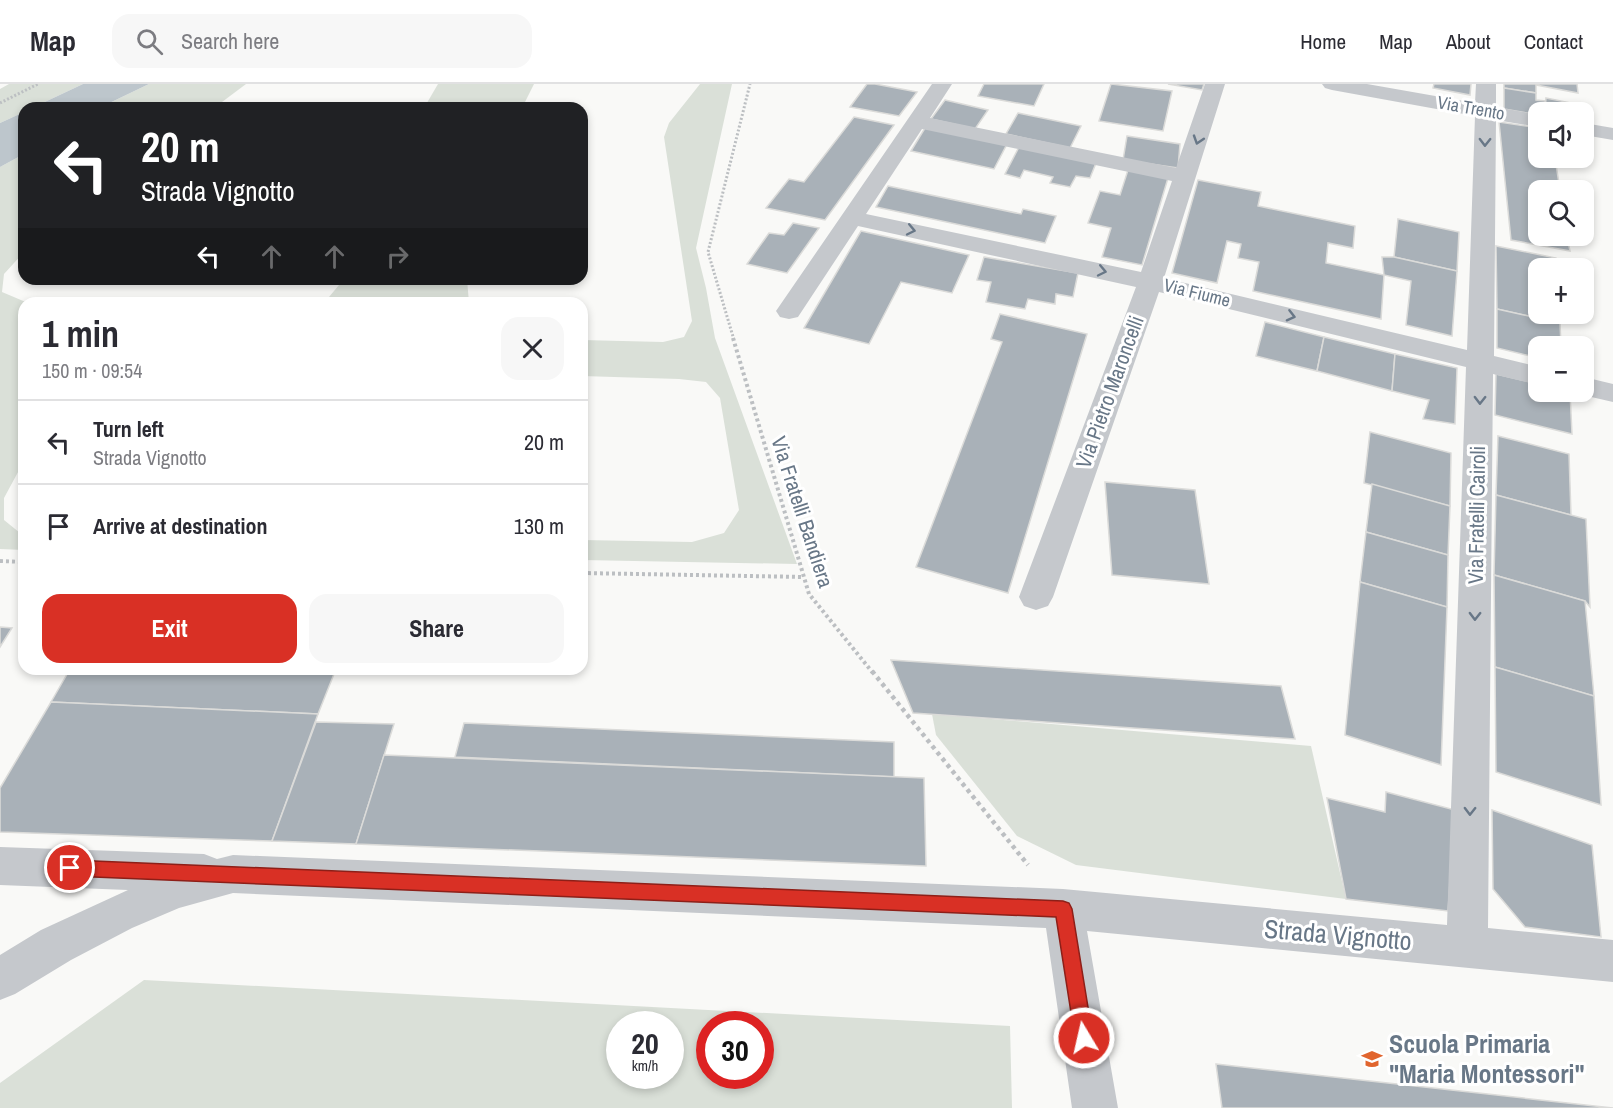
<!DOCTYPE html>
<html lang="en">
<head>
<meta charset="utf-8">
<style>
	:root { --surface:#fff; --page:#f7f7f7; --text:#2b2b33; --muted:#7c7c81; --line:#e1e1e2; --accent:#d93025 }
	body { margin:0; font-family:"Archivo Narrow",sans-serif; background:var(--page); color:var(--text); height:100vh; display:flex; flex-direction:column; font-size:22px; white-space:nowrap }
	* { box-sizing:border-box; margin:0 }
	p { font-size:20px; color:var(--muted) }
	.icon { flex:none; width:33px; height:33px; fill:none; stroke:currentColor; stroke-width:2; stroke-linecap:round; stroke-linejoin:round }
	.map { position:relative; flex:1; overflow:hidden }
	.side { position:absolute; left:18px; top:213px; width:570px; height:378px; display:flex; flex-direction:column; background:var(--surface); border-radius:18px; box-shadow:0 3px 9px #0003 }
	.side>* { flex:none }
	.top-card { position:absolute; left:18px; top:18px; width:570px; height:183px; border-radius:18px; box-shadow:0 3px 9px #0003; background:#202124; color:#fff; overflow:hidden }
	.buttons { position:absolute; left:1528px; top:18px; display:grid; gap:12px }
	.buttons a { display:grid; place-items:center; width:66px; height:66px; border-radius:12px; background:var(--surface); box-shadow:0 3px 9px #0003; font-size:30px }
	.speed { position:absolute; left:606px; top:927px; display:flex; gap:12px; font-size:30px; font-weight:700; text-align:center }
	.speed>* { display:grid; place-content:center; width:78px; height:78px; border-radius:50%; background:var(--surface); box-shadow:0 3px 9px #0003; line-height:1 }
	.speed small { font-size:15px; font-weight:400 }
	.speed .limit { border:9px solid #d22; background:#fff; color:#111 }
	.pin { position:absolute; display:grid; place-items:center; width:51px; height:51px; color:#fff; margin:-26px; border:3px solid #fff; border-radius:50%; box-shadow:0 2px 6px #0007 }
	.me { position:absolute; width:66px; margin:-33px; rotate:351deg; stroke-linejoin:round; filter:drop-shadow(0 0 4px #0008) }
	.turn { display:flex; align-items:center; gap:21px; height:126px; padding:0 24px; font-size:27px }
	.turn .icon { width:78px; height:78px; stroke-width:2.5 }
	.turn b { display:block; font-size:42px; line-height:51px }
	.lanes { display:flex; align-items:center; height:57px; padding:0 24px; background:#0003; justify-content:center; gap:30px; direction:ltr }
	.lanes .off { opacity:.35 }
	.round { display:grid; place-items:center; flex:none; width:63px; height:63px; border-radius:18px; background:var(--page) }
	.summary { display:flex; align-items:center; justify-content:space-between; height:102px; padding:0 24px }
	h1 { font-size:36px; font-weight:700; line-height:45px }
	.action { display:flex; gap:12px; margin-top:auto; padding:12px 24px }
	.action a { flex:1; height:69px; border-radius:18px; background:var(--accent); color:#fff; font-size:24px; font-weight:700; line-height:69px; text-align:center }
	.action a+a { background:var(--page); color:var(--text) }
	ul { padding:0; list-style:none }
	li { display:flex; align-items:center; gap:18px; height:84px; padding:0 24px; border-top:2px solid var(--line) }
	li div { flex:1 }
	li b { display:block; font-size:22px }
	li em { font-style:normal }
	header { display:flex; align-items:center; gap:36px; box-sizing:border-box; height:84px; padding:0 30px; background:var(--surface); border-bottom:2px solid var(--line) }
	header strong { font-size:28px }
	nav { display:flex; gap:33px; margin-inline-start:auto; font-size:21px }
	.search { width:420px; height:54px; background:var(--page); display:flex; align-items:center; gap:15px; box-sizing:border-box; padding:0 21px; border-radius:18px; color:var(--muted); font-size:22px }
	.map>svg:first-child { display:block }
</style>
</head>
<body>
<header>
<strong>Map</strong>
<div class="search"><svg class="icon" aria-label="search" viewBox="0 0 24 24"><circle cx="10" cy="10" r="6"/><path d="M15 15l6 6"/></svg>Search here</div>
<nav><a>Home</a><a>Map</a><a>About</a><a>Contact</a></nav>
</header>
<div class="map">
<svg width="1613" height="1024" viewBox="0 0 1613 1024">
	<rect width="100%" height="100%" fill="#f9f9f7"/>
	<g fill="#dae0d8" fill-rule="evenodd">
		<polygon points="9,0 83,0 32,24 24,24 24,28 0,39 0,5"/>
		<polygon points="149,0 246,0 214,24 99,24"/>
		<polygon points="438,0 534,0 522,24 424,24"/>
		<polygon points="700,0 732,0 696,164 706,204 715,254 797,480 582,476 582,456 692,458 724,449 739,426 720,314 706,298 679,295 582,292 582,256 663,258 684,253 692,237 664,53 669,39"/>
		<polygon points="24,70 24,168 4,190 2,208 28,219 24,219 24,377 4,414 4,436 20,449 24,449 24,466 0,465 0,83"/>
		<polygon points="344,195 467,195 469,219 324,219"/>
		<polygon points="932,630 1311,662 1346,815 1076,781 1017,752 936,651"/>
		<path d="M144,896l866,46 2,82h-1012v-25zM670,940v52h-50v-52zM760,940v52h-50v-52z"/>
	</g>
	<g fill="#bdc6cc">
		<polygon points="83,0 149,0 99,24 32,24"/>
		<polygon points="24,28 24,70 0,83 0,39"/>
	</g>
	<g fill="#a9b1b8" stroke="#dbdbd9" stroke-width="1.5">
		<polygon points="867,0 875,0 917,8 899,32 850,23"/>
		<polygon points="984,0 1044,0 1034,22 978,12"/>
		<polygon points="1111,0 1172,7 1163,47 1099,37"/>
		<polygon points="1168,0 1204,0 1202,6"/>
		<polygon points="1434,0 1471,0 1470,11 1433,4"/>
		<polygon points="1504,0 1577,0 1578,9 1536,1 1536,9 1504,4"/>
		<polygon points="1504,4 1536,9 1536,16 1545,17 1545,28 1539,28 1539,31 1504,25"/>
		<polygon points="1546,14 1576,20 1576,28 1545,28"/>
		<polygon points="945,16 988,26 975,45 931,35"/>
		<polygon points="1018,29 1081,42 1070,64 1006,50"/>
		<polygon points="854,33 894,41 825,136 766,124 789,95 804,98"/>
		<polygon points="1499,38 1539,44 1539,74 1555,74 1560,106 1539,106 1539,152 1567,152 1570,167 1511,156"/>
		<polygon points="925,44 1007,60 994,85 911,67"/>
		<polygon points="1127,52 1180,60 1178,84 1123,76"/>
		<polygon points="1019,63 1096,79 1090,94 1076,92 1070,103 1050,99 1053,93 1024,86 1020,94 1005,90"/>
		<polygon points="1128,86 1168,94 1142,181 1102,173 1111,144 1088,139 1100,107 1120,111"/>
		<polygon points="1198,96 1261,108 1258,122 1355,142 1353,164 1328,159 1326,179 1384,191 1381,235 1253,207 1259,178 1238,174 1241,160 1227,157 1217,199 1172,189"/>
		<polygon points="888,102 1021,130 1023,125 1056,132 1045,159 876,123"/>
		<polygon points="1398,135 1459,148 1457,187 1394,173"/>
		<polygon points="793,139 819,144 787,189 747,180 769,149 784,151"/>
		<polygon points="861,147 969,171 952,209 901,198 869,260 804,244"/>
		<polygon points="1496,162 1556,174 1556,184 1539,184 1539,230 1560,230 1560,239 1497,225"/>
		<polygon points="984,173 1078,189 1073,213 1056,210 1055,220 1028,215 1025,225 986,218 991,198 977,196"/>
		<polygon points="1382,173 1394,173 1457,187 1452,252 1406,241 1411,197 1384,191"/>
		<polygon points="1497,225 1560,239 1561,262 1539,262 1539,274 1497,264"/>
		<polygon points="1000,230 1087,250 1008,509 916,483 1002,258 991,255"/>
		<polygon points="1265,238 1324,253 1317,287 1256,272"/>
		<polygon points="1324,253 1395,270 1392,307 1317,287"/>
		<polygon points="1395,270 1457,284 1455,340 1423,335 1429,316 1392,307"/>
		<polygon points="1496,290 1539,300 1539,308 1570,308 1572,350 1495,331"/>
		<polygon points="1370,348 1451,369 1450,422 1364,399"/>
		<polygon points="1498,352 1569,370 1571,431 1496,411"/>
		<polygon points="1105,398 1195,406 1209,500 1112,491"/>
		<polygon points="1372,400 1450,422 1448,471 1366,448"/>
		<polygon points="1496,411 1586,435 1590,523 1585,517 1494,491"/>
		<polygon points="1366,448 1448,471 1447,523 1360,498"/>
		<polygon points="1494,491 1585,517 1594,612 1495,583"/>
		<polygon points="1360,498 1447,523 1441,681 1345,651"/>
		<polygon points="0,543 12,544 0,563"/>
		<polygon points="891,576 1281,602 1295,655 913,629"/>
		<polygon points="1495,583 1594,612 1601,721 1496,688"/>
		<polygon points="70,585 336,585 318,630 51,618"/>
		<polygon points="51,618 318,630 272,757 0,748 0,704"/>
		<polygon points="316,638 394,640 356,760 272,757"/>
		<polygon points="464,639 894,658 894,693 455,673"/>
		<polygon points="384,671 924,694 926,782 356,760"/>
		<polygon points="1386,708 1455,726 1448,827 1346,815 1327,714 1385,728"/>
		<polygon points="1492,726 1592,761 1601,853 1525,843 1493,805"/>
		<polygon points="1216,980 1613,1024 1222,1024"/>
	</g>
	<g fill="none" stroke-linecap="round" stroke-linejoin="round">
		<g stroke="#bcbfc2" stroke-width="3" stroke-dasharray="2 2" stroke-linecap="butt">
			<polyline points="0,19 38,0"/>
			<polyline points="734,256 708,168 750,0"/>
		</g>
		<g stroke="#bcbfc2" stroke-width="4" stroke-dasharray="3 3" stroke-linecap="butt">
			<polyline points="733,254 809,510 873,589"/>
			<polyline points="0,477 24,478"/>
			<polyline points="582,489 804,493"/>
		</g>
		<polyline stroke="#bcbfc2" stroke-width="4.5" stroke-dasharray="4 4" stroke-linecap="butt" points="872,587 1028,781"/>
		<g fill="#c5c8cc" fill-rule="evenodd">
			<path d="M932,0h20l-22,34 246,50 29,-84h20l-61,194 303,72 8,-234 -143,-26 -7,-2 -3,-4h45l108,19 1,-19h20v23l43,8v12l-43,-7 -2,236 45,11v18l-46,-11 -5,554 125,12v42l-526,-51 31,177h-46l-26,-180 -813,-35 -54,15 -47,20 -61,32 -56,34 -15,6v-45l41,-25 87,-40 -128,-5v-38l204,7 13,5 16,-4 830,34 384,36 19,-558 -307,-75 -106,305 -5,9 -12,4 -12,-4 -5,-9 117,-310 -278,-61 -60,91 -9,2 -9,-2 -4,-6zM922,45l250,52 -31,91 -275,-58z"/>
			<polygon points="1584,39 1613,44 1613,56 1584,51"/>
			<polygon points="1584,293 1613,300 1613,318 1574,309 1584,308"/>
		</g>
	</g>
	<defs><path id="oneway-chevron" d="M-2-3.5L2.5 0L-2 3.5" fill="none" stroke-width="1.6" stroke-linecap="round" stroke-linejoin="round" transform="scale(1.5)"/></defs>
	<g stroke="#687787">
		<use href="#oneway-chevron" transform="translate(1198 56) rotate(108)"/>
		<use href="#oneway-chevron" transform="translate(1485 58) rotate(91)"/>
		<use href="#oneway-chevron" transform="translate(911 146) rotate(12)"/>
		<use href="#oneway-chevron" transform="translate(1102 187) rotate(12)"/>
		<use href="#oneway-chevron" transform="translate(1291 232) rotate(14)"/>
		<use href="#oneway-chevron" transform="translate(1480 316) rotate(91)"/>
		<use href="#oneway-chevron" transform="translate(1475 532) rotate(91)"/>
		<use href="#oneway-chevron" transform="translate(1470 727) rotate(91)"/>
	</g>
	<polygon fill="#d93025" stroke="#8d1f18" stroke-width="1.5" points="70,776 1063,817 1069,819 1072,825 1093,954 1090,961 1084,964 1077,961 1075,954 1056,833 70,792 64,790 62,784 64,779"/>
	<defs>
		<g id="school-bare" transform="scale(1.62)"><path d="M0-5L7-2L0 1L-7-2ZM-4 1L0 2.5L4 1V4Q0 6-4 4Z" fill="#e1652e" stroke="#fff" stroke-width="2.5" paint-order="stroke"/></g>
	</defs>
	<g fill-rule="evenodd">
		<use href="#school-bare" x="1372" y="975"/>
	</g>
	<g text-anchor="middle" stroke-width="6" stroke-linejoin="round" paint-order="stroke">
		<g font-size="18" fill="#687787" stroke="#fff">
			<text transform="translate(1471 24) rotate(10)" y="6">Via Trento</text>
			<text transform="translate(1197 209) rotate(14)" y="6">Via Fiume</text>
		</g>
		<g font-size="21" fill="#687787" stroke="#fff">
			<text transform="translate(1110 308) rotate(-70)" y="7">Via Pietro Maroncelli</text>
			<text transform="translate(802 428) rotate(72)" y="7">Via Fratelli Bandiera</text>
			<text transform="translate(1477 431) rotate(-89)" y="7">Via Fratelli Cairoli</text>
		</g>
		<g font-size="26" fill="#687787" stroke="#fff">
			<text transform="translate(1338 851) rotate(5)" y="9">Strada Vignotto</text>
		</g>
		<g font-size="26" font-weight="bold" fill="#687787" stroke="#fff" text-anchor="start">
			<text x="1389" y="969">Scuola Primaria<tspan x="1389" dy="30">"Maria Montessori"</tspan></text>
		</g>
	</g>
</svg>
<div class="buttons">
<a><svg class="icon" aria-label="sound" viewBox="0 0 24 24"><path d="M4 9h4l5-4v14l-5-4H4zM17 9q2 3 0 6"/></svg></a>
<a><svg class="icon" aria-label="search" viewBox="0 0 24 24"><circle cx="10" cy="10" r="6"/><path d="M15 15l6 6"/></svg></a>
<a>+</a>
<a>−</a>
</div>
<div class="speed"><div>20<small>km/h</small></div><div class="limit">30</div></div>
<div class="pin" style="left:70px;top:784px;background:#d93025"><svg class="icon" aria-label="arrive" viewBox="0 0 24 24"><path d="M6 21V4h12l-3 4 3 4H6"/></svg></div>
<svg class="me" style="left:1084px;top:954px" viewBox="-20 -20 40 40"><circle r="17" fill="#d93025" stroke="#fff" stroke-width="3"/><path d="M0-11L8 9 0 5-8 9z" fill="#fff"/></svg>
<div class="top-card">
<div class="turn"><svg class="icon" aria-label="left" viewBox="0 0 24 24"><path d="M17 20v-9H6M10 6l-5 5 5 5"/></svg><div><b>20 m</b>Strada Vignotto</div></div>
<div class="lanes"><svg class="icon" aria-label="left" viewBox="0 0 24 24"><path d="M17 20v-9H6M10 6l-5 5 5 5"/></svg><svg class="icon off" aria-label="ahead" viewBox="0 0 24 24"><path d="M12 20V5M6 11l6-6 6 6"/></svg><svg class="icon off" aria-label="ahead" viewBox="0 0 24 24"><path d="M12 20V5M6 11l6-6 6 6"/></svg><svg class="icon off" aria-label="right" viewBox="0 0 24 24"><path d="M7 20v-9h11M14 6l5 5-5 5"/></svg></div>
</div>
<section class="side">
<div class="summary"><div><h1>1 min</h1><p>150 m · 09:54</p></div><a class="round"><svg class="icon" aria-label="close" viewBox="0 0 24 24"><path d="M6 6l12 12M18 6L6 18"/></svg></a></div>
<ul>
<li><svg class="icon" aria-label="left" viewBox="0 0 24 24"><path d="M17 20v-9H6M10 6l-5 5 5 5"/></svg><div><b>Turn left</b><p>Strada Vignotto</p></div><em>20 m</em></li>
<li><svg class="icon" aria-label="arrive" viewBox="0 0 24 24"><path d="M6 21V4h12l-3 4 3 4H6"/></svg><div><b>Arrive at destination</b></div><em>130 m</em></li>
</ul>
<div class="action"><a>Exit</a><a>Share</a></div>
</section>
</div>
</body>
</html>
